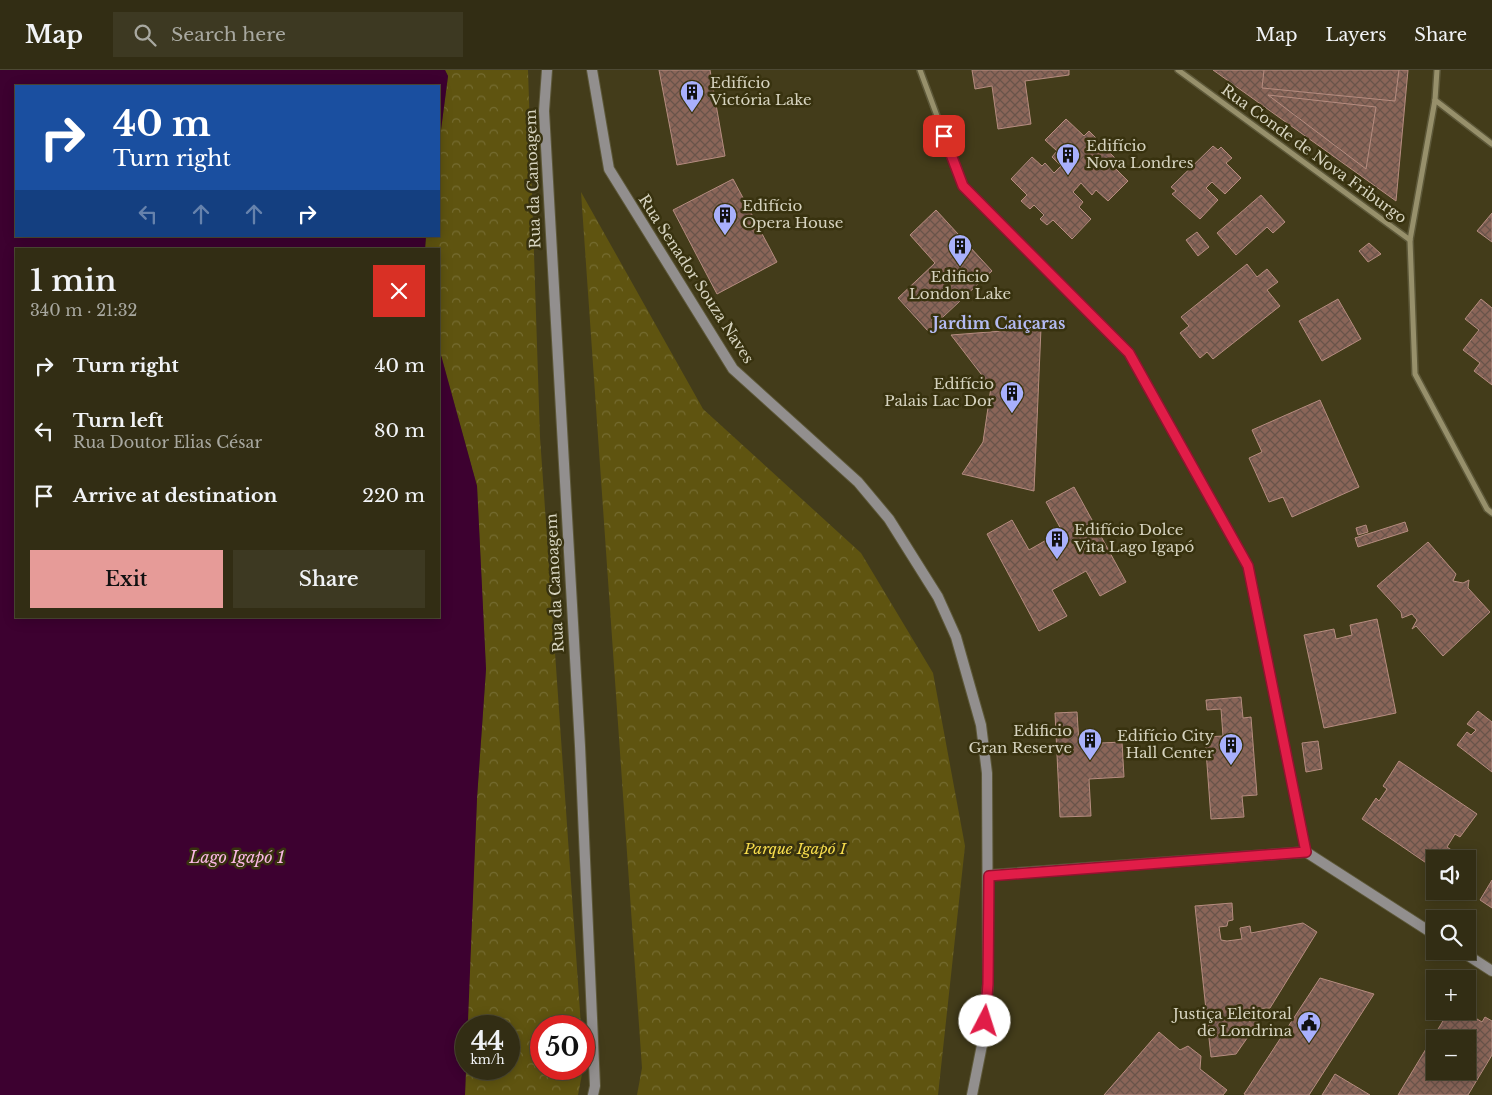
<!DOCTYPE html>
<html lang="en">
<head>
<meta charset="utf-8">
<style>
	:root { --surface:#322d14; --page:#3d3922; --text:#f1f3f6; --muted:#a8a8a0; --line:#4d4934; --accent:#e69b98 }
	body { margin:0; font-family:"Libre Baskerville",serif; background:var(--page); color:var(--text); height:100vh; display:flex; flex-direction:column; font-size:19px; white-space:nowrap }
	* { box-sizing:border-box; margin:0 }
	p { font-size:16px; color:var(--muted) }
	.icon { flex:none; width:28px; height:28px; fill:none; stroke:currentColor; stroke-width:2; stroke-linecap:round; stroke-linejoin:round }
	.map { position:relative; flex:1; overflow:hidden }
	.side { position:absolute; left:15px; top:178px; width:425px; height:370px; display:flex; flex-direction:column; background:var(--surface); border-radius:0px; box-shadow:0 2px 12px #0003,0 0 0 1px var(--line) }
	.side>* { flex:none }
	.hud { position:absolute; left:15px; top:15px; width:425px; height:152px; border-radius:0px; box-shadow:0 2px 12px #0003,0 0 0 1px var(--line); background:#1a4fa0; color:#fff; overflow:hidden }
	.fabs { position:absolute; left:1426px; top:780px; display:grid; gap:10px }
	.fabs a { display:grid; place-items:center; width:50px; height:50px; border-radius:0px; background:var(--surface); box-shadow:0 2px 12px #0003,0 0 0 1px var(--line); font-size:25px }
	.speed { position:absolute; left:455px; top:945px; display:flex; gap:10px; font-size:25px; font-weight:700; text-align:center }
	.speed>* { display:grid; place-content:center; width:65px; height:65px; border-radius:50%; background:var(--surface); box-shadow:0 2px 12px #0003,0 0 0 1px var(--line); line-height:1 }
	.speed small { font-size:12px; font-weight:400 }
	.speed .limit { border:8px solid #d22; background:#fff; color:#111 }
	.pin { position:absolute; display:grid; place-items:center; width:42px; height:42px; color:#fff; margin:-21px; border-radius:10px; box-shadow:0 2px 8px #0006 }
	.me { position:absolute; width:55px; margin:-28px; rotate:5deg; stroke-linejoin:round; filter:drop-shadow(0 0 4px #0008) }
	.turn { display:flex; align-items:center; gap:18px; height:105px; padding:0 15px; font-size:22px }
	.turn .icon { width:65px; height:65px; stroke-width:2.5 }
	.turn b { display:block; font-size:35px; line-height:42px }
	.lanes { display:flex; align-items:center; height:48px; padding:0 15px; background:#0003; justify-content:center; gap:25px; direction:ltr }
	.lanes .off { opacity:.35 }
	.round { display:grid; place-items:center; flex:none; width:52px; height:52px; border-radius:0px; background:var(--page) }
	.headline { display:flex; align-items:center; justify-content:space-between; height:85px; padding:0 15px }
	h1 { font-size:30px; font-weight:600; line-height:38px }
	.cta { display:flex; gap:10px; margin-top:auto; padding:10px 15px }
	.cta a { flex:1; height:58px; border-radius:0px; background:var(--accent); color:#111; font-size:20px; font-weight:600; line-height:58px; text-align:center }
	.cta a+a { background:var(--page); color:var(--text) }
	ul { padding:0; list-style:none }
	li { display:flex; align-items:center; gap:15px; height:65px; padding:0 15px }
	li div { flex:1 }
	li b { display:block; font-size:19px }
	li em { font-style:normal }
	header { display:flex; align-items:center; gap:30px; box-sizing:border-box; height:70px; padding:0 25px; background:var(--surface); border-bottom:1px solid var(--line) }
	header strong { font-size:24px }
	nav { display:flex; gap:28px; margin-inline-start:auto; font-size:18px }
	.search { width:350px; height:45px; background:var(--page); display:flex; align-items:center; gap:12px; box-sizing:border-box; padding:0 18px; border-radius:0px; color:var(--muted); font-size:19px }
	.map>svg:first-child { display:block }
</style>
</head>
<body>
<header>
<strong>Map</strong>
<div class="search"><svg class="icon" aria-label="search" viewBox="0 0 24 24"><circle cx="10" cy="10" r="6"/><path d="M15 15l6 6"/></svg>Search here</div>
<nav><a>Map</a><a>Layers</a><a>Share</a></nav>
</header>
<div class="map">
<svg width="1492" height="1025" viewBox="0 0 1492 1025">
	<defs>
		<pattern id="park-crowns" width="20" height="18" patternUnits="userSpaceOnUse" patternTransform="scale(1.25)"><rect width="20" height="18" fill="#5f5410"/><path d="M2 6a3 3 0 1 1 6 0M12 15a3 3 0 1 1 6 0" fill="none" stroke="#756c31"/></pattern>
		<pattern id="building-cross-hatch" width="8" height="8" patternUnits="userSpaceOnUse" patternTransform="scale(1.25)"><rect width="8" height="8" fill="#8a6558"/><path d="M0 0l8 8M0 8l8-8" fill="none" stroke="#69544a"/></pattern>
	</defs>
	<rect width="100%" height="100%" fill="#433c1a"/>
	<g fill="url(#park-crowns)">
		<polygon points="445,0 528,0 540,367 581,956 541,956 541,999 583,999 578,1025 465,1025 466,981 466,999 509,999 509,956 467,956 477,728 486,600 477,416 439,278 439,179 425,179 426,166 439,166 439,75 448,6"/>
		<polygon points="581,122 703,339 861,483 933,603 965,776 938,1025 637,1025 642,998"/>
	</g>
	<polygon fill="#3d0130" points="0,0 445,0 448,6 439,75 439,16 16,16 16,166 426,166 425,179 16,179 16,546 439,546 439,278 477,416 486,599 477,728 465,1025 0,1025"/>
	<g fill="url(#building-cross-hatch)" stroke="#b58d80" fill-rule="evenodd">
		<polygon points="659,0 710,0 725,86 677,95"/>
		<polygon points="972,0 1069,0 1069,5 1025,11 1031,54 998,59 992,16 975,19"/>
		<polygon points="1213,0 1408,0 1396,131"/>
		<polygon points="1264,0 1399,0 1395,31 1262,18"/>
		<polygon points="1268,25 1376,37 1366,99"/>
		<polygon points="1066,49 1084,66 1089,61 1097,69 1093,73 1103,83 1106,79 1115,88 1110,93 1128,111 1108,131 1096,120 1092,125 1081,113 1073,122 1083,132 1079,137 1091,149 1072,169 1053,150 1047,155 1040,149 1044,145 1034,135 1030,139 1021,131 1027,125 1011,109 1032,87 1042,96 1045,93 1054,103 1061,96 1052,87 1057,81 1045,70"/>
		<polygon points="1213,76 1218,80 1221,77 1232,88 1226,93 1241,108 1225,124 1212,112 1206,118 1218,130 1200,149 1172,124 1176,121 1171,117"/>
		<polygon points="733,109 777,192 717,224 673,140"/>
		<polygon points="1261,125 1285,152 1273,163 1267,157 1236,185 1217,163"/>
		<polygon points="936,140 992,201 928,261 898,228 935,193 910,165"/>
		<polygon points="1492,143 1492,172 1477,161"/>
		<polygon points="1197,162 1209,177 1198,186 1186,170"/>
		<polygon points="1369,173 1381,184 1368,192 1359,181"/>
		<polygon points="1247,194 1257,207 1267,199 1278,212 1267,220 1280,236 1213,289 1207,282 1200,288 1180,263 1189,256 1181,247"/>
		<polygon points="1338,229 1361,269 1322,291 1299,251"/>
		<polygon points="1481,229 1492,238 1492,315 1474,301 1480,293 1463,280 1479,260 1465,249"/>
		<polygon points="1041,258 1034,421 962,404 983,372 991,317 951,265"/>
		<polygon points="1320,330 1359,417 1292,447 1283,427 1269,432 1249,388 1262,382 1252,360"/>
		<polygon points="1074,417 1126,512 1100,526 1086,501 1052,520 1067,546 1039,561 987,464 1012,450 1029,480 1062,461 1046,432"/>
		<polygon points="1405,452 1408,461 1358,477 1355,468"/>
		<polygon points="1366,455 1368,462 1358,465 1356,458"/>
		<polygon points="1428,472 1456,504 1453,511 1463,513 1469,510 1468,518 1490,542 1443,586 1416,556 1412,559 1417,550 1412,544 1402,548 1401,542 1377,516"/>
		<polygon points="1377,549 1396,643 1324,658 1304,565 1334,559 1336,569 1352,565 1350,555"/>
		<polygon points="1241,627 1243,648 1251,647 1257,725 1242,726 1244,747 1211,749 1205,667 1223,666 1221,639 1207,640 1206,630"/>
		<polygon points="1478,641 1492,652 1492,702 1457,675 1467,662 1471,665 1476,660 1467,654"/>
		<polygon points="1077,642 1079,674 1122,672 1124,707 1089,709 1091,746 1060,747 1055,643"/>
		<polygon points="1318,671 1322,699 1306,702 1302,673"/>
		<polygon points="1399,691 1477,744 1460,767 1455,764 1447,777 1453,781 1448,789 1435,789 1435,799 1362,749 1376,728 1379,731 1387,719 1383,716"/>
		<polygon points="1492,810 1492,838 1480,830"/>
		<polygon points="1232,833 1233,850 1228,851 1227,856 1219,857 1221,870 1227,871 1242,869 1240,858 1250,856 1251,863 1303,853 1317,862 1270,938 1248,939 1249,951 1259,951 1236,984 1211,987 1195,836"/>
		<polygon points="1320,908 1374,924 1309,1025 1246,1025 1244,1024"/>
		<path d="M1449,941h15l18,11 3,-5 7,4v34l-24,40h-70zM1435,969h33v32h-33z"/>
		<polygon points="1159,962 1180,980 1188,976 1201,986 1200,999 1227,1020 1223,1025 1104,1025"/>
		<polygon points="1335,1004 1370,1025 1322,1025"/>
	</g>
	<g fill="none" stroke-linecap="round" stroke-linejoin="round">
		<g stroke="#5d5839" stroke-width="8">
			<g id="street">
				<polyline points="920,0 963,116 1129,283 1248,496 1306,782"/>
				<polyline points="1178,0 1410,170"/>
				<polyline points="1437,0 1435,30 1410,170 1415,304 1487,439 1492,443"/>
				<polyline points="1435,30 1492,74"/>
			</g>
		</g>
		<g stroke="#5d5839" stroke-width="12">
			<g id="secondary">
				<polyline points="547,0 544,41 580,676 595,1016 593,1025"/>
				<polyline points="592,0 609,99 733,299 858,412 889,449 938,527 956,567 981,655 987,703 988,914 983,970 972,1025"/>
				<polyline points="989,805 1306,782 1435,865"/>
				<polyline points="1461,881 1492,901"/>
			</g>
		</g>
		<use href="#street" stroke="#97906b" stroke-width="5"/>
		<use href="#secondary" stroke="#928f8e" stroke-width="10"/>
	</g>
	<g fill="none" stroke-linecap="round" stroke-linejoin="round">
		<g stroke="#92132f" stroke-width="12">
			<polyline id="route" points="944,66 963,116 1129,283 1248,496 1306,782 989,806 988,914 985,951"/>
		</g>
		<use href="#route" stroke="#e11d48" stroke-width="9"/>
	</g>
	<defs>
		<g id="building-pin" transform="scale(1.25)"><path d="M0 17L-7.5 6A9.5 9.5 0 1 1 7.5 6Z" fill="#a8b0fc" stroke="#38320f"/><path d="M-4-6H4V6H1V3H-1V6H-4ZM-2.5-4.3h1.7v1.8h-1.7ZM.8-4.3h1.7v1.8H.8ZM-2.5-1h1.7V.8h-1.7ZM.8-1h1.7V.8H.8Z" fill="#111"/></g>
		<g id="civic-pin" transform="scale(1.25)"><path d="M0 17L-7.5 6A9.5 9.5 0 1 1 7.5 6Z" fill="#a8b0fc" stroke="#38320f"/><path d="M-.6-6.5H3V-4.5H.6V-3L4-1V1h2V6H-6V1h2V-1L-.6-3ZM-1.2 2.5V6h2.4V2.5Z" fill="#111"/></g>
	</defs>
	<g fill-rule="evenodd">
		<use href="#building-pin" x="692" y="22"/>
		<use href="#building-pin" x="1068" y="85"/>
		<use href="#building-pin" x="725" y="145"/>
		<use href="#building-pin" x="960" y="176"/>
		<use href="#building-pin" x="1012" y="323"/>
		<use href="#building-pin" x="1057" y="469"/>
		<use href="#building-pin" x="1090" y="670"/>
		<use href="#building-pin" x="1231" y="675"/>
		<use href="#civic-pin" x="1309" y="953"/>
	</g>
	<g text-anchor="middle" stroke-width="5" stroke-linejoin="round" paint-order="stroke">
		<g font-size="15" fill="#d6d3bf" stroke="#38320f" text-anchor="start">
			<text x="710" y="18">Edifício<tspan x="710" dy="17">Victória Lake</tspan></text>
			<text x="1086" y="81">Edifício<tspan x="1086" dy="17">Nova Londres</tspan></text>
			<text x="742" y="141">Edifício<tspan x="742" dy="17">Opera House</tspan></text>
			<text x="960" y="212" text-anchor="middle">Edificio<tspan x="960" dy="17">London Lake</tspan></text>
			<text x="994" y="319" text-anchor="end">Edifício<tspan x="994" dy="17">Palais Lac Dor</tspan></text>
			<text x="1074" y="465">Edifício Dolce<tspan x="1074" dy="17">Vita Lago Igapó</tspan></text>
			<text x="1072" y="666" text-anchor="end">Edificio<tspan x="1072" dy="17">Gran Reserve</tspan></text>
			<text x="1214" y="671" text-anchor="end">Edifício City<tspan x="1214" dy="17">Hall Center</tspan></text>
			<text x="1292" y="949" text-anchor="end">Justiça Eleitoral<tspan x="1292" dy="17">de Londrina</tspan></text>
		</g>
		<g font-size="15" fill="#d6d3bf" stroke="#38320f">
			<text transform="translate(1314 84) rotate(36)" y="5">Rua Conde de Nova Friburgo</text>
			<text transform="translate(533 109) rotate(-92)" y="5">Rua da Canoagem</text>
			<text transform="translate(696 209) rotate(57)" y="5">Rua Senador Souza Naves</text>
			<text transform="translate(555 513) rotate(-93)" y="5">Rua da Canoagem</text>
		</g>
		<g font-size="15" font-style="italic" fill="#f7dd4d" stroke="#38320f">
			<text x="795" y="784">Parque Igapó I</text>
		</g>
		<g font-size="16" font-weight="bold" fill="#b4bbf3" stroke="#38320f">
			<text x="999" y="259">Jardim Caiçaras</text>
		</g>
		<g font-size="16" font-style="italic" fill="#fbb8e5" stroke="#38320f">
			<text x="237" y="793">Lago Igapó 1</text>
		</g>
	</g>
</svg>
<div class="fabs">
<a><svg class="icon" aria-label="sound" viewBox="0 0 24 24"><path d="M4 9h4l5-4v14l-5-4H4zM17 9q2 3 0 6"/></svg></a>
<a><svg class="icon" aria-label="search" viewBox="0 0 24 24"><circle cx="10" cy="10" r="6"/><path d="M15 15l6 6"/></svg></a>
<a>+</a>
<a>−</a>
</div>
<div class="speed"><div>44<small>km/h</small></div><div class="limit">50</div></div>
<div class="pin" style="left:944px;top:66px;background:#d93025"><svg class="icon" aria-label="arrive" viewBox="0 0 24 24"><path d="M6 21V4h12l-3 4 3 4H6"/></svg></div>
<svg class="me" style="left:985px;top:951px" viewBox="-20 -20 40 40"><circle r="19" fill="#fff"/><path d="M0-13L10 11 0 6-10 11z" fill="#e11d48"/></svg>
<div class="hud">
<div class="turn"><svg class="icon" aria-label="right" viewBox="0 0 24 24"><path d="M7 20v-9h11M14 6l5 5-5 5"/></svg><div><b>40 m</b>Turn right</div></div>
<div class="lanes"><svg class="icon off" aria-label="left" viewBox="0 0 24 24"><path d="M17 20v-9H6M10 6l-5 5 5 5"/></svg><svg class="icon off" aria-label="ahead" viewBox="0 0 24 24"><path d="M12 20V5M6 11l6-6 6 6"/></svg><svg class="icon off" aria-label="ahead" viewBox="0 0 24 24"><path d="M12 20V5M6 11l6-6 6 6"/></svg><svg class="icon" aria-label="right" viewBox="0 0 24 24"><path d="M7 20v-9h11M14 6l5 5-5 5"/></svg></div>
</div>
<section class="side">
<div class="headline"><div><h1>1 min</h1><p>340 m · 21:32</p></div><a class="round" style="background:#d93025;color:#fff"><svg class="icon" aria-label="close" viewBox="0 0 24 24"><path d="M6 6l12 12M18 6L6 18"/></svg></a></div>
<ul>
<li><svg class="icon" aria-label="right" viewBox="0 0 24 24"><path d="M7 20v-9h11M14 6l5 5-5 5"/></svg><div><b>Turn right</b></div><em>40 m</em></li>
<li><svg class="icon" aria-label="left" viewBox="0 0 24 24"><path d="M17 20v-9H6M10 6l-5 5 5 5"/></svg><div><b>Turn left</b><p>Rua Doutor Elias César</p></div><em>80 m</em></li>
<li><svg class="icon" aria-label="arrive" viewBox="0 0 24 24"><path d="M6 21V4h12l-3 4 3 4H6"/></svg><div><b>Arrive at destination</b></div><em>220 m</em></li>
</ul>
<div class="cta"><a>Exit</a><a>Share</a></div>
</section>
</div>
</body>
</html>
